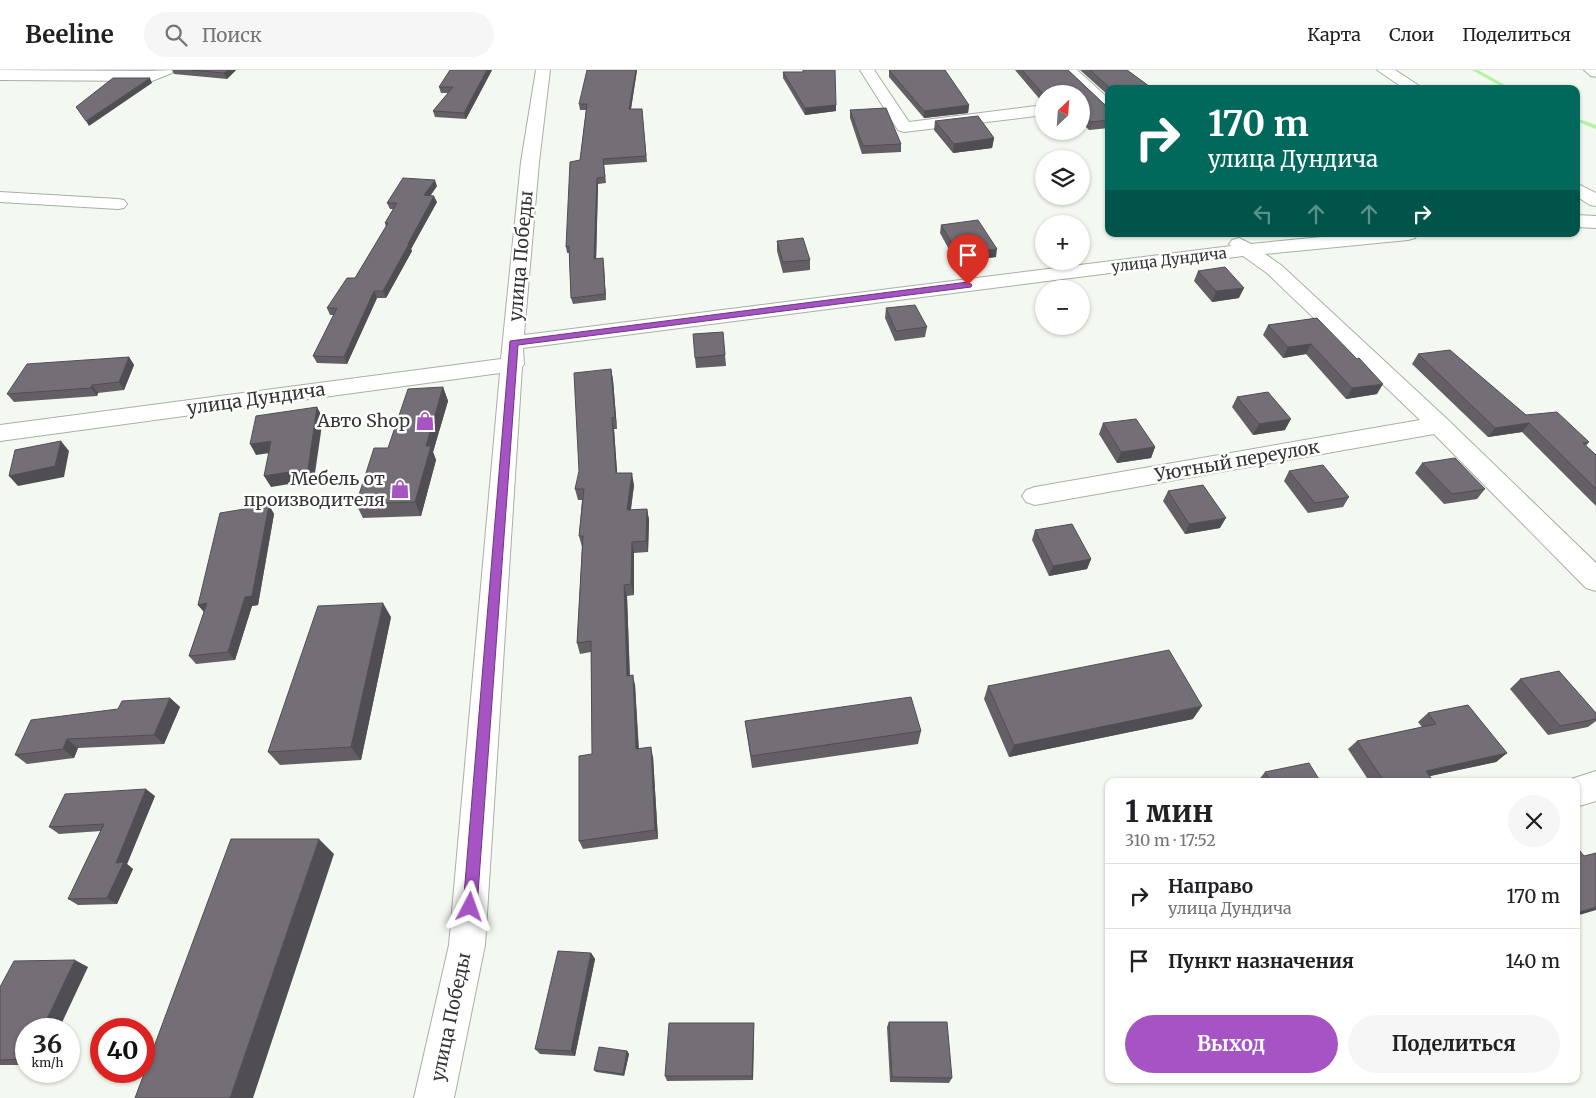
<!DOCTYPE html>
<html lang="ru">
<head>
<meta charset="utf-8">
<style>
	:root { --surface:#fff; --page:#f6f6f6; --text:#202124; --muted:#757577; --line:#e0e0e0; --accent:#a654c4 }
	body { margin:0; font-family:Merriweather,serif; background:var(--page); color:var(--text); height:100vh; display:flex; flex-direction:column; font-size:19px; white-space:nowrap }
	* { box-sizing:border-box; margin:0 }
	p { font-size:16px; color:var(--muted) }
	.icon { flex:none; width:28px; height:28px; fill:none; stroke:currentColor; stroke-width:2; stroke-linecap:round; stroke-linejoin:round }
	.map { position:relative; flex:1; overflow:hidden }
	.side { position:absolute; left:1105px; top:708px; width:475px; height:305px; display:flex; flex-direction:column; background:var(--surface); border-radius:10px; box-shadow:0 1px 4px #0004 }
	.side>* { flex:none }
	.hud { position:absolute; left:1105px; top:15px; width:475px; height:152px; border-radius:10px; box-shadow:0 1px 4px #0004; background:#00695c; color:#fff; overflow:hidden }
	.needle { width:32px; rotate:25deg }
	.controls { position:absolute; left:1035px; top:15px; display:grid; gap:10px }
	.controls a { display:grid; place-items:center; width:55px; height:55px; border-radius:50%; background:var(--surface); box-shadow:0 1px 4px #0004; font-size:25px }
	.speed { position:absolute; left:15px; top:948px; display:flex; gap:10px; font-size:25px; font-weight:700; text-align:center }
	.speed>* { display:grid; place-content:center; width:65px; height:65px; border-radius:50%; background:var(--surface); box-shadow:0 1px 4px #0004; line-height:1 }
	.speed small { font-size:12px; font-weight:400 }
	.speed .limit { border:8px solid #d22; background:#fff; color:#111 }
	.pin { position:absolute; display:grid; place-items:center; width:42px; height:42px; color:#fff; margin:-51px -21px; border-radius:50% 50% 50% 0; rotate:-45deg; box-shadow:0 0 5px #0007 }
	.pin .icon { rotate:45deg }
	.me { position:absolute; width:55px; margin:-28px; rotate:4deg; stroke-linejoin:round; filter:drop-shadow(0 0 4px #0008) }
	.turn { display:flex; align-items:center; gap:18px; height:105px; padding:0 20px; font-size:22px }
	.turn .icon { width:65px; height:65px; stroke-width:2.5 }
	.turn b { display:block; font-size:35px; line-height:42px }
	.lanes { display:flex; align-items:center; height:48px; padding:0 20px; background:#0003; justify-content:center; gap:25px; direction:ltr }
	.lanes .off { opacity:.35 }
	.round { display:grid; place-items:center; flex:none; width:52px; height:52px; border-radius:26px; background:var(--page) }
	.overview { display:flex; align-items:center; justify-content:space-between; height:85px; padding:0 20px }
	h1 { font-size:30px; font-weight:700; line-height:38px }
	.cta { display:flex; gap:10px; margin-top:auto; padding:10px 20px }
	.cta a { flex:1; height:58px; border-radius:30px; background:var(--accent); color:#fff; font-size:20px; font-weight:700; line-height:58px; text-align:center }
	.cta a+a { background:var(--page); color:var(--text) }
	ul { padding:0; list-style:none }
	li { display:flex; align-items:center; gap:15px; height:65px; padding:0 20px; border-top:1px solid var(--line) }
	li div { flex:1 }
	li b { display:block; font-size:19px }
	li em { font-style:normal }
	header { display:flex; align-items:center; gap:30px; box-sizing:border-box; height:70px; padding:0 25px; background:var(--surface); border-bottom:1px solid var(--line) }
	header strong { font-size:24px }
	nav { display:flex; gap:28px; margin-inline-start:auto; font-size:18px }
	.search { width:350px; height:45px; background:var(--page); display:flex; align-items:center; gap:12px; box-sizing:border-box; padding:0 18px; border-radius:28px; color:var(--muted); font-size:19px }
	.map>svg:first-child { display:block }
</style>
</head>
<body>
<header>
<strong>Beeline</strong>
<div class="search"><svg class="icon" aria-label="search" viewBox="0 0 24 24"><circle cx="10" cy="10" r="6"/><path d="M15 15l6 6"/></svg>Поиск</div>
<nav><a>Карта</a><a>Слои</a><a>Поделиться</a></nav>
</header>
<div class="map">
<svg width="1596" height="1028" viewBox="0 0 1596 1028">
	<rect width="100%" height="100%" fill="#f3f9f1"/>
	<g fill="none" stroke-linecap="round" stroke-linejoin="round">
		<g fill="#b2f4a3" fill-rule="evenodd">
			<polygon points="1472,0 1478,0 1512,19 1506,19"/>
			<polygon points="1576,48 1596,55 1596,59 1576,51"/>
		</g>
		<g stroke="#a9afa7" stroke-width="2">
			<g id="minor">
				<polygon points="0,0 150,1 174,0 172,3 152,11 0,10"/>
				<polygon points="536,0 550,0 539,92 524,265 1231,176 1229,174 1232,170 1239,168 1251,174 1352,164 1417,164 1415,168 1408,170 1265,184 1281,195 1447,349 1596,493 1596,521 1586,518 1434,364 1035,435 1026,432 1022,426 1026,420 1035,417 1420,350 1267,203 1243,186 523,278 524,294 522,297 485,875 454,1028 414,1028 449,875 500,303 0,371 0,355 501,289 521,92"/>
				<polygon points="860,0 874,0 909,52 1044,35 1044,45 904,62 898,60"/>
				<polygon points="1061,0 1077,0 1109,29 1109,43 1103,41"/>
				<polygon points="1377,0 1395,0 1424,19 1405,19"/>
				<polygon points="1584,0 1596,0 1596,7 1591,6"/>
				<polygon points="1576,113 1596,123 1596,136 1590,135 1576,126"/>
				<polygon points="0,122 118,129 124,130 127,134 124,138 118,139 0,132"/>
				<polygon points="1576,145 1596,146 1596,158 1576,157"/>
				<polygon points="1596,701 1596,731 1576,737 1576,711 1565,711"/>
			</g>
		</g>
		<use href="#minor" fill="#fff" fill-rule="evenodd"/>
	</g>
	<g fill="#645f65">
		<polygon points="172,0 236,0 227,9 174,4"/>
		<polygon points="492,0 466,49 435,47 433,41 449,23 441,23 439,17"/>
		<polygon points="637,0 631,39 642,39 647,92 604,95 606,113 598,114 596,189 603,188 606,230 573,234 571,228 569,183 567,183 566,177 580,90 586,40 580,40 579,34"/>
		<polygon points="889,0 969,35 968,43 924,48 889,7"/>
		<polygon points="1015,0 1068,0 1104,34 1109,36 1109,58 1089,60 1086,57 1081,24 1044,24 1044,33 1043,33"/>
		<polygon points="1080,0 1127,0 1153,19 1109,19 1109,26"/>
		<polygon points="783,2 836,35 836,41 805,45 783,8"/>
		<polygon points="850,40 901,74 901,82 862,84 850,48"/>
		<polygon points="935,51 994,68 992,78 953,83 934,60"/>
		<polygon points="437,116 430,126 437,132 411,179 412,181 386,228 377,228 347,294 317,293 313,286 334,245 330,245 327,238 355,208 386,157 385,153 393,139 390,139 387,133"/>
		<polygon points="941,155 996,187 956,192 940,163"/>
		<polygon points="777,171 810,190 810,200 783,203 777,181"/>
		<polygon points="1198,201 1239,228 1212,232 1194,211"/>
		<polygon points="886,238 927,257 925,267 895,271 885,248"/>
		<polygon points="1317,248 1377,324 1346,329 1306,284 1283,288 1263,265 1268,255"/>
		<polygon points="723,262 726,296 696,298 695,288"/>
		<polygon points="1418,284 1526,345 1589,372 1586,376 1596,385 1596,436 1522,362 1488,367 1412,294"/>
		<polygon points="129,287 134,295 124,320 98,323 97,326 14,332 7,324"/>
		<polygon points="611,299 613,310 617,359 614,359 617,403 634,415 631,440 647,439 649,450 648,482 634,483 634,525 627,526 630,606 635,615 639,679 653,687 658,769 583,779 579,771 592,684 591,582 580,584 577,573 582,477 579,466 582,430 578,430 575,419"/>
		<polygon points="443,317 448,331 433,382 436,390 421,446 363,448 356,434 388,378"/>
		<polygon points="1237,327 1285,360 1253,365 1232,337"/>
		<polygon points="1103,353 1155,377 1151,388 1117,393 1099,364"/>
		<polygon points="1422,393 1485,419 1477,429 1444,434 1415,403"/>
		<polygon points="1289,401 1349,427 1343,437 1308,443 1284,411"/>
		<polygon points="1168,421 1220,458 1185,464 1163,431"/>
		<polygon points="269,435 274,444 258,535 252,536 235,590 196,594 189,586 204,542 198,535"/>
		<polygon points="1035,460 1091,489 1087,499 1049,506 1032,470"/>
		<polygon points="391,547 361,690 280,695 268,682"/>
		<polygon points="1520,609 1596,643 1596,651 1588,657 1548,665 1510,619"/>
		<polygon points="988,616 1193,649 1009,687 984,629"/>
		<polygon points="170,628 180,637 164,674 78,678 74,688 27,694 15,685"/>
		<polygon points="1428,643 1507,683 1496,692 1430,706 1433,711 1369,711 1348,679 1357,671 1422,657 1418,652"/>
		<polygon points="745,651 921,661 918,674 752,698"/>
		<polygon points="1265,702 1320,711 1258,711"/>
		<polygon points="155,726 127,794 133,799 117,834 78,835 68,829 101,761 59,764 49,757"/>
		<polygon points="591,883 595,889 575,986 540,984 535,979"/>
		<polygon points="88,897 26,959 26,995 0,995 0,917"/>
		<polygon points="889,952 952,1008 949,1013 890,1012 887,957"/>
		<polygon points="754,953 754,958 753,1010 667,1011 665,1006"/>
		<polygon points="627,981 629,984 624,1006 596,1002 594,1000"/>
	</g>
	<g fill="#514e53">
		<polygon points="228,0 236,0 227,9 224,3"/>
		<polygon points="487,0 492,0 466,49 464,43"/>
		<polygon points="636,0 637,0 630,45 629,39"/>
		<polygon points="150,8 152,13 89,56 86,51"/>
		<polygon points="836,35 836,41 805,45 805,38"/>
		<polygon points="969,35 968,43 924,48 924,41"/>
		<polygon points="1081,49 1088,49 1086,57 1081,57"/>
		<polygon points="994,68 992,78 953,83 954,74"/>
		<polygon points="597,108 598,114 596,195 594,189"/>
		<polygon points="435,110 437,116 426,132 424,125"/>
		<polygon points="434,126 437,132 411,179 412,181 386,228 383,221"/>
		<polygon points="997,179 996,187 956,192 958,183"/>
		<polygon points="603,188 604,195 606,230 605,224"/>
		<polygon points="1244,218 1239,228 1212,232 1216,221"/>
		<polygon points="374,221 377,228 347,294 344,287"/>
		<polygon points="1089,241 1086,251 1081,252 1081,242"/>
		<polygon points="1311,274 1306,284 1283,288 1288,277"/>
		<polygon points="129,287 134,295 124,320 119,312"/>
		<polygon points="611,299 613,310 617,359 615,347"/>
		<polygon points="1383,314 1377,324 1346,329 1352,318"/>
		<polygon points="92,315 98,323 97,326 91,318"/>
		<polygon points="443,317 448,331 433,382 436,390 421,446 415,432 426,376"/>
		<polygon points="317,337 323,348 314,410 271,417 264,406"/>
		<polygon points="612,348 614,359 618,415 616,403"/>
		<polygon points="1291,349 1285,360 1253,365 1259,354"/>
		<polygon points="1529,353 1522,362 1488,367 1495,358"/>
		<polygon points="61,371 69,381 64,407 18,416 9,406"/>
		<polygon points="271,371 277,382 256,385 250,374"/>
		<polygon points="1155,377 1151,388 1117,393 1121,382"/>
		<polygon points="632,403 634,415 629,451 627,440"/>
		<polygon points="269,435 274,444 258,535 252,536 235,590 228,582"/>
		<polygon points="647,439 649,450 648,482 646,471"/>
		<polygon points="1226,448 1220,458 1185,464 1189,454"/>
		<polygon points="632,472 634,483 634,525 631,514"/>
		<polygon points="1091,489 1087,499 1049,506 1053,496"/>
		<polygon points="624,515 627,526 630,616 627,606"/>
		<polygon points="207,533 205,543 198,535"/>
		<polygon points="383,533 391,547 361,690 351,677"/>
		<polygon points="633,605 635,615 639,688 636,679"/>
		<polygon points="170,628 180,637 164,674 154,665"/>
		<polygon points="1202,636 1193,649 1009,687 1014,675"/>
		<polygon points="67,669 78,678 74,688 63,679"/>
		<polygon points="651,677 653,687 658,769 655,760"/>
		<polygon points="1507,683 1496,692 1416,709 1426,701"/>
		<polygon points="146,719 155,726 127,794 133,799 117,834 107,828 116,793"/>
		<polygon points="319,769 334,784 253,1028 230,1028"/>
		<polygon points="1596,837 1596,840 1576,846 1576,843"/>
		<polygon points="591,883 595,889 575,986 571,981"/>
		<polygon points="75,890 88,897 59,959 42,959"/>
		<polygon points="754,953 754,958 753,1010 752,1006"/>
		<polygon points="627,981 629,984 624,1006 623,1004"/>
	</g>
	<g fill="#746f76" stroke="#514e53">
		<polygon points="191,0 228,0 224,3"/>
		<polygon points="450,0 487,0 464,43 433,41 453,17 439,17"/>
		<polygon points="587,0 636,0 629,39 642,39 646,86 603,89 605,107 597,108 594,189 603,188 605,224 571,228 569,176 566,177 570,92 580,90 587,34 579,34"/>
		<polygon points="803,0 835,0 836,35 805,38 783,2 803,2"/>
		<polygon points="889,0 945,0 969,35 924,41"/>
		<polygon points="1022,0 1068,0 1104,34 1109,36 1109,50 1091,52 1088,49 1081,49 1081,24 1044,24 1044,25"/>
		<polygon points="1090,0 1127,0 1153,19 1111,19"/>
		<polygon points="113,8 150,8 86,51 76,37"/>
		<polygon points="886,38 901,74 863,76 850,40"/>
		<polygon points="978,46 994,68 954,74 935,51"/>
		<polygon points="403,108 435,110 424,125 434,126 408,174 409,174 383,221 374,221 344,287 313,286 337,238 327,238 347,208 355,208 388,153 385,153 397,133 387,133"/>
		<polygon points="978,150 997,179 958,183 941,155"/>
		<polygon points="803,168 810,190 783,192 777,171"/>
		<polygon points="1225,197 1244,218 1216,221 1198,201"/>
		<polygon points="1081,229 1089,241 1081,242"/>
		<polygon points="915,235 927,257 896,261 886,238"/>
		<polygon points="1317,248 1357,289 1359,288 1383,314 1352,318 1311,274 1288,277 1268,255"/>
		<polygon points="723,262 725,285 695,288 693,264"/>
		<polygon points="1450,280 1526,345 1557,342 1589,372 1583,373 1596,385 1596,419 1529,353 1495,358 1418,284"/>
		<polygon points="129,287 119,312 92,315 91,318 7,324 27,294"/>
		<polygon points="611,299 615,347 612,348 616,403 632,403 627,440 647,439 646,471 632,472 631,514 624,515 627,606 633,605 636,679 651,677 655,760 579,771 579,686 592,684 591,571 577,573 583,466 579,466 584,419 575,419 579,401 574,303"/>
		<polygon points="443,317 426,376 431,376 415,432 356,434 374,378 388,378 408,319"/>
		<polygon points="1268,322 1291,349 1259,354 1237,327"/>
		<polygon points="317,337 308,399 264,406 271,371 250,374 256,346"/>
		<polygon points="1136,349 1155,377 1121,382 1103,353"/>
		<polygon points="61,371 55,396 9,406 15,380"/>
		<polygon points="1455,388 1485,419 1452,424 1422,393"/>
		<polygon points="1323,395 1349,427 1315,433 1289,401"/>
		<polygon points="1203,415 1226,448 1189,454 1168,421"/>
		<polygon points="269,435 252,526 245,527 228,582 189,586 207,533 198,535 220,443"/>
		<polygon points="1072,454 1091,489 1053,496 1035,460"/>
		<polygon points="383,533 351,677 268,682 318,536"/>
		<polygon points="1169,580 1202,636 1014,675 988,616"/>
		<polygon points="1559,601 1596,643 1596,649 1560,656 1520,609"/>
		<polygon points="911,627 921,661 751,686 745,651"/>
		<polygon points="170,628 154,665 67,669 63,679 15,685 31,650 118,639 122,631"/>
		<polygon points="1468,635 1507,683 1426,701 1433,711 1384,711 1357,671 1436,654 1428,643"/>
		<polygon points="1309,693 1320,711 1271,711 1265,702"/>
		<polygon points="146,719 116,793 124,792 107,828 68,829 104,754 49,757 65,724"/>
		<polygon points="231,769 319,769 230,1028 135,1028"/>
		<polygon points="1576,776 1584,786 1596,783 1596,837 1576,843"/>
		<polygon points="558,881 591,883 571,981 535,979"/>
		<polygon points="75,890 42,959 26,959 26,989 0,990 0,917 14,891"/>
		<polygon points="889,952 947,952 952,1008 892,1007"/>
		<polygon points="669,953 754,953 752,1006 665,1006"/>
		<polygon points="599,977 627,981 623,1004 594,1000"/>
	</g>
	<polygon fill="#a654c4" stroke="#6c377f" points="968,212 972,215 971,217 518,275 477,837 475,842 470,844 465,842 463,837 510,271"/>
	<defs>
		<g id="shop-bare" transform="scale(1.5)"><path d="M-5-2.5h2.3a2.7 3.5 0 0 1 5.4 0H5L5.5 6h-11ZM-1.5-2.5h3a1.5 2.3 0 0 0-3 0Z" fill="#a654c4" stroke="#fff" stroke-width="2.5" paint-order="stroke"/></g>
	</defs>
	<g fill-rule="evenodd">
		<use href="#shop-bare" x="425" y="351"/>
		<use href="#shop-bare" x="400" y="419"/>
	</g>
	<g text-anchor="middle" stroke-width="5" stroke-linejoin="round" paint-order="stroke">
		<g font-size="15" fill="#343633" stroke="#fff">
			<text transform="translate(1169 190) rotate(-7)" y="5">улица Дундича</text>
		</g>
		<g font-size="18" fill="#343633" stroke="#fff">
			<text transform="translate(521 186) rotate(-85)" y="6">улица Победы</text>
			<text transform="translate(256 329) rotate(-8)" y="6">улица Дундича</text>
			<text transform="translate(1237 391) rotate(-10)" y="6">Уютный переулок</text>
			<text transform="translate(451 947) rotate(-78)" y="6">улица Победы</text>
		</g>
		<g font-size="18" fill="#343633" stroke="#fff" text-anchor="end">
			<text x="410" y="357">Авто Shop</text>
			<text x="385" y="415">Мебель от<tspan x="385" dy="21">производителя</tspan></text>
		</g>
	</g>
</svg>
<div class="controls">
<a><svg class="needle" viewBox="-14 -14 28 28"><path d="M0-13l5 13h-10z" fill="#e53935"/><path d="M0 13l5-13h-10z" fill="#757577"/></svg></a>
<a><svg class="icon" aria-label="layers" viewBox="0 0 24 24"><path d="M12 4l9 5-9 5-9-5zM3 14l9 5 9-5"/></svg></a>
<a>+</a>
<a>−</a>
</div>
<div class="speed"><div>36<small>km/h</small></div><div class="limit">40</div></div>
<div class="pin" style="left:968px;top:215px;background:#d93025"><svg class="icon" aria-label="arrive" viewBox="0 0 24 24"><path d="M6 21V4h12l-3 4 3 4H6"/></svg></div>
<svg class="me" style="left:470px;top:837px" viewBox="-20 -20 40 40"><path d="M0-17L14 15 0 8-14 15z" fill="#a654c4" stroke="#fff" stroke-width="4"/></svg>
<div class="hud">
<div class="turn"><svg class="icon" aria-label="right" viewBox="0 0 24 24"><path d="M7 20v-9h11M14 6l5 5-5 5"/></svg><div><b>170 m</b>улица Дундича</div></div>
<div class="lanes"><svg class="icon off" aria-label="left" viewBox="0 0 24 24"><path d="M17 20v-9H6M10 6l-5 5 5 5"/></svg><svg class="icon off" aria-label="ahead" viewBox="0 0 24 24"><path d="M12 20V5M6 11l6-6 6 6"/></svg><svg class="icon off" aria-label="ahead" viewBox="0 0 24 24"><path d="M12 20V5M6 11l6-6 6 6"/></svg><svg class="icon" aria-label="right" viewBox="0 0 24 24"><path d="M7 20v-9h11M14 6l5 5-5 5"/></svg></div>
</div>
<section class="side">
<div class="overview"><div><h1>1 мин</h1><p>310 m · 17:52</p></div><a class="round"><svg class="icon" aria-label="close" viewBox="0 0 24 24"><path d="M6 6l12 12M18 6L6 18"/></svg></a></div>
<ul>
<li><svg class="icon" aria-label="right" viewBox="0 0 24 24"><path d="M7 20v-9h11M14 6l5 5-5 5"/></svg><div><b>Направо</b><p>улица Дундича</p></div><em>170 m</em></li>
<li><svg class="icon" aria-label="arrive" viewBox="0 0 24 24"><path d="M6 21V4h12l-3 4 3 4H6"/></svg><div><b>Пункт назначения</b></div><em>140 m</em></li>
</ul>
<div class="cta"><a>Выход</a><a>Поделиться</a></div>
</section>
</div>
</body>
</html>
